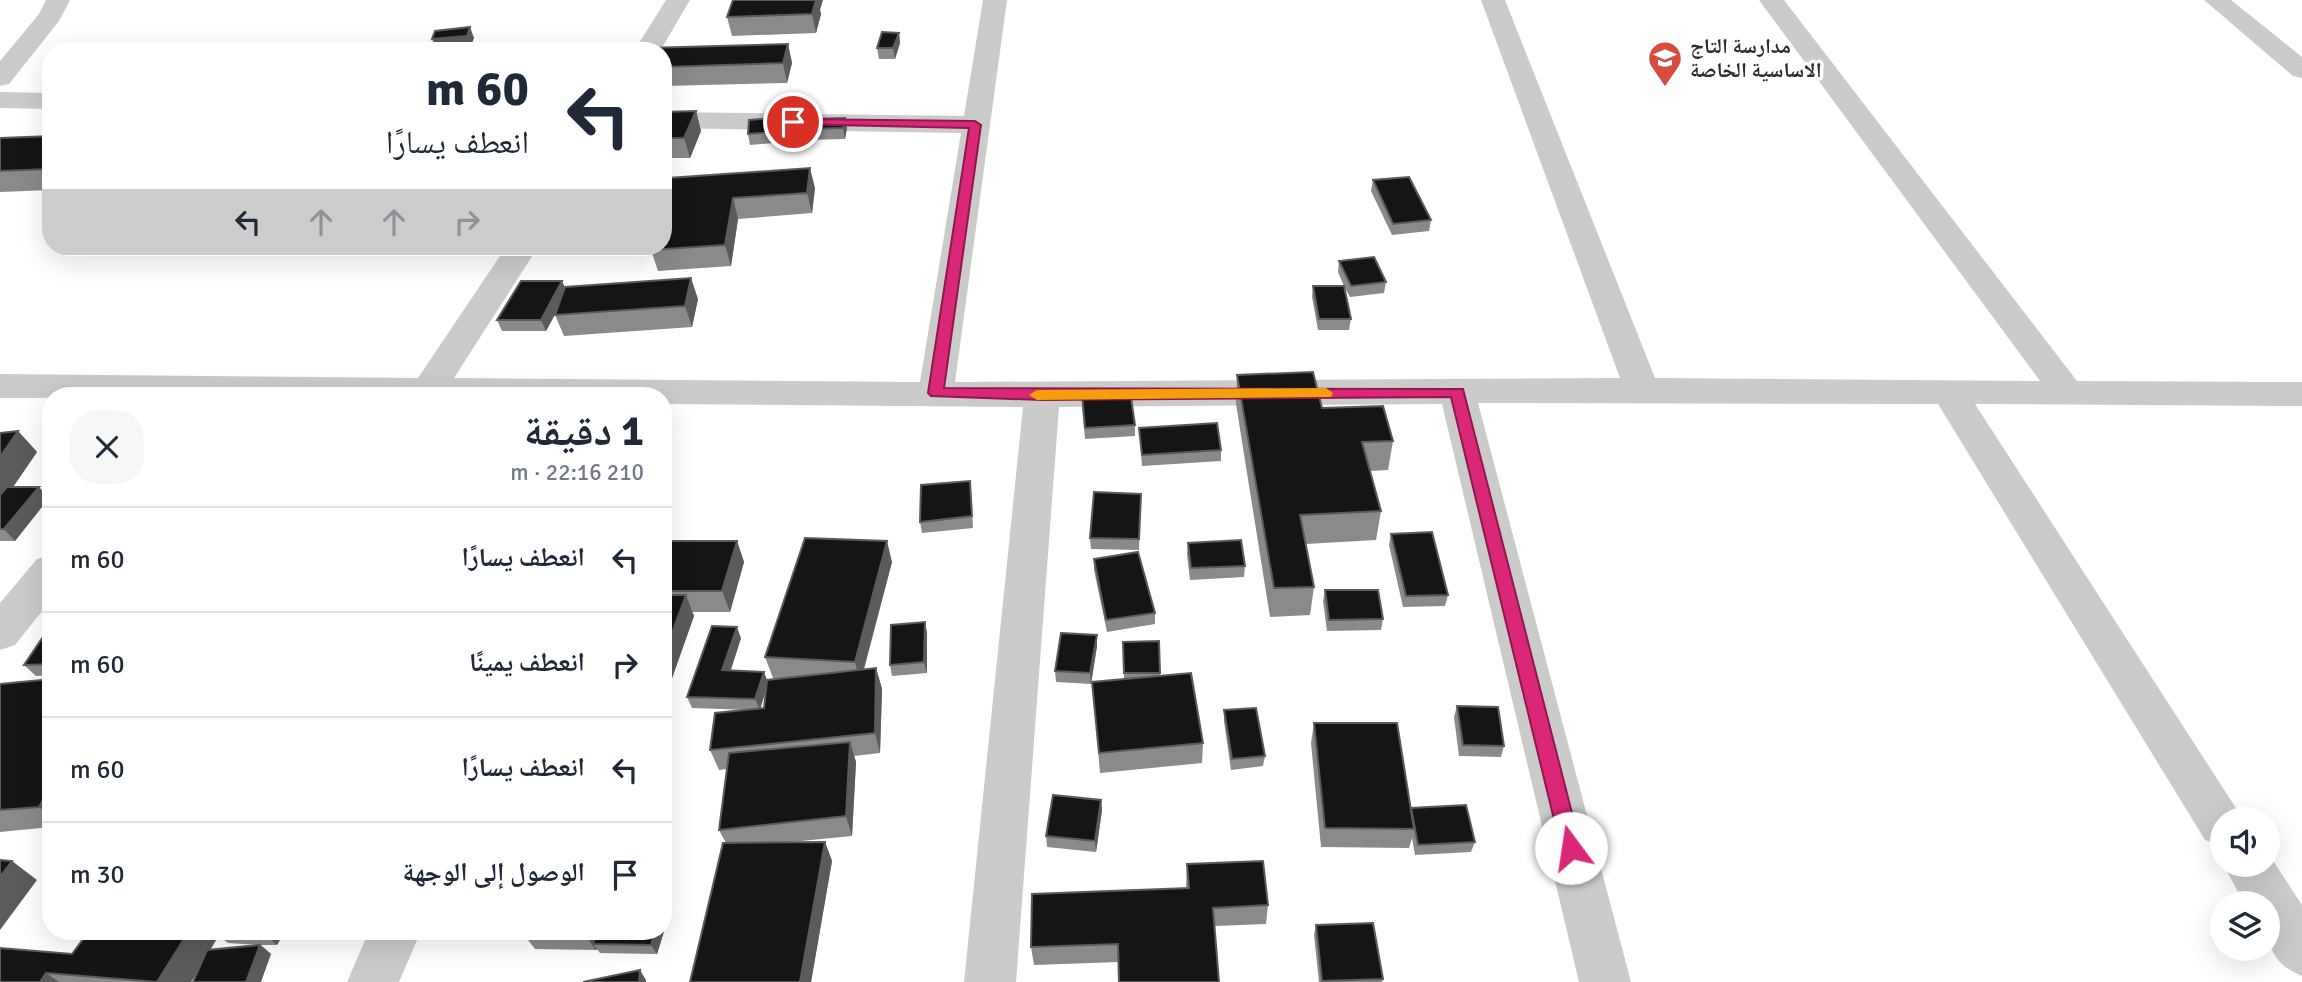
<!DOCTYPE html>
<html lang="ar">
<head>
<meta charset="utf-8">
<style>
	:root { --surface:#fff; --page:#f6f6f7; --text:#1f2937; --muted:#747a83; --line:#e0e1e3 }
	body { margin:0; font-family:Signika,"Noto Naskh Arabic",sans-serif; background:var(--page); color:var(--text); direction:rtl; height:100vh; display:flex; flex-direction:column; font-size:26px; white-space:nowrap }
	* { box-sizing:border-box; margin:0 }
	p { font-size:23px; color:var(--muted) }
	.icon { flex:none; width:38px; height:38px; fill:none; stroke:currentColor; stroke-width:2; stroke-linecap:round; stroke-linejoin:round }
	.map { position:relative; flex:1; overflow:hidden; direction:ltr }
	.details { position:absolute; left:42px; top:387px; width:630px; height:553px; display:flex; flex-direction:column; background:var(--surface); border-radius:28px; box-shadow:0 7px 28px #0002; direction:rtl }
	.details>* { flex:none }
	.hud { position:absolute; left:42px; top:42px; width:630px; height:214px; border-radius:28px; box-shadow:0 7px 28px #0002; direction:rtl; background:#fff; color:var(--text); overflow:hidden }
	.buttons { position:absolute; left:2210px; top:807px; display:grid; gap:14px }
	.buttons a { display:grid; place-items:center; width:70px; height:70px; border-radius:50%; background:var(--surface); box-shadow:0 7px 28px #0002; font-size:35px }
	.pin { position:absolute; display:grid; place-items:center; width:60px; height:60px; color:#fff; margin:-30px; border:4px solid #fff; border-radius:50%; box-shadow:0 2px 7px #0007 }
	.me { position:absolute; width:77px; margin:-38px; rotate:346deg; stroke-linejoin:round; filter:drop-shadow(0 0 5px #0008) }
	.turn { display:flex; align-items:center; gap:24px; height:147px; padding:0 28px; font-size:32px }
	.turn .icon { width:91px; height:91px; stroke-width:2.5 }
	.turn b { display:block; font-size:49px; line-height:60px }
	.lanes { display:flex; align-items:center; height:66px; padding:0 28px; background:#0003; justify-content:center; gap:35px; direction:ltr }
	.lanes .off { opacity:.35 }
	.round { display:grid; place-items:center; flex:none; width:74px; height:74px; border-radius:28px; background:var(--page) }
	.overview { display:flex; align-items:center; justify-content:space-between; height:119px; padding:0 28px }
	h1 { font-size:42px; font-weight:700; line-height:52px }
	ul { padding:0; list-style:none }
	li { display:flex; align-items:center; gap:21px; height:105px; padding:0 28px; border-top:2px solid var(--line) }
	li div { flex:1 }
	li b { display:block; font-size:26px }
	li em { font-style:normal }
	.map>svg:first-child { display:block }
</style>
</head>
<body>
<div class="map">
<svg width="2302" height="982" viewBox="0 0 2302 982">
	<rect width="100%" height="100%" fill="#fff"/>
	<g fill="none" stroke-linecap="round" stroke-linejoin="round">
		<g fill="#cbcbcb" fill-rule="evenodd">
			<polygon points="46,0 70,0 59,21 9,84 0,86 0,61 39,14"/>
			<polygon points="666,0 690,0 660,51 634,51"/>
			<polygon points="983,0 1007,0 955,382 1620,378 1481,0 1505,0 1655,378 2040,381 1759,0 1784,0 2077,381 2302,382 2302,406 1975,404 2243,819 2222,819 2222,846 2205,840 1938,404 1478,403 1631,982 1579,982 1442,404 1059,407 1016,982 964,982 1023,407 663,404 663,396 0,398 0,374 418,378 506,247 538,247 454,378 920,382 961,133 663,128 663,112 964,116"/>
			<polygon points="2204,0 2231,0 2302,57 2302,78 2293,76"/>
			<polygon points="0,92 51,93 51,109 0,108"/>
			<polygon points="51,555 51,600 15,645 0,650 0,603 37,559"/>
			<path d="M2268,853l34,52v71c-37,-15 -34,-38 -34,-73h-24l-21,-39h45z"/>
			<polygon points="369,931 421,931 399,982 347,982"/>
		</g>
	</g>
	<g fill="#8a8a8a" fill-rule="evenodd">
		<polygon points="820,10 821,14 816,33 732,36 727,17"/>
		<polygon points="899,33 900,43 895,59 879,59 877,48"/>
		<polygon points="788,44 792,63 787,83 663,86 663,51"/>
		<polygon points="696,111 701,131 690,158 663,158 663,112"/>
		<polygon points="845,118 847,128 845,139 806,140 804,129"/>
		<polygon points="798,126 797,141 750,145 748,134"/>
		<polygon points="51,136 51,190 0,192 0,138"/>
		<polygon points="1373,180 1431,220 1429,231 1392,235 1371,191"/>
		<polygon points="815,188 812,213 738,219 731,266 658,271 651,250 663,200"/>
		<polygon points="1339,261 1386,282 1384,293 1350,297 1344,286 1351,319 1349,330 1318,330 1312,297 1313,286 1344,286 1338,272"/>
		<polygon points="562,281 565,288 698,299 692,327 564,336 555,315 557,311 546,331 502,331 497,320"/>
		<polygon points="1237,375 1322,408 1393,441 1388,470 1370,471 1381,511 1376,540 1306,544 1314,587 1310,615 1270,617 1236,404"/>
		<polygon points="1082,405 1135,425 1135,436 1085,439"/>
		<polygon points="1139,428 1221,450 1221,461 1142,466"/>
		<polygon points="18,431 37,452 13,487 49,498 15,541 0,541 0,433"/>
		<polygon points="971,492 973,528 922,533 920,522"/>
		<polygon points="1141,494 1139,550 1091,549 1090,538"/>
		<polygon points="1391,534 1448,595 1445,606 1403,607 1389,545"/>
		<polygon points="663,541 737,541 744,562 730,612 692,612 694,616 671,681 663,681"/>
		<polygon points="1188,543 1245,566 1244,577 1190,580 1187,554"/>
		<polygon points="1094,559 1155,613 1155,624 1107,632 1094,570"/>
		<path d="M892,562l-28,108 12,-2 6,21 -2,64 -26,3 2,6 -4,74 -61,6h34l7,19 -21,121h-121l36,-139 -7,-13 8,-61 -8,1 -9,-20 38,-40 -56,-2 -5,-11 54,-59 -10,32 33,2 3,9 14,-3h-8l-8,-21zM767,687l-3,21h-4z"/>
		<polygon points="1325,590 1383,619 1381,630 1327,631 1323,601"/>
		<polygon points="925,622 927,633 927,673 892,676 890,665"/>
		<polygon points="51,625 51,675 36,676 24,665"/>
		<polygon points="1097,635 1097,646 1091,684 1056,682 1055,671"/>
		<polygon points="1159,641 1160,676 1203,743 1202,763 1100,773 1092,682 1124,679 1123,642"/>
		<polygon points="51,679 51,827 0,832 0,684"/>
		<polygon points="1457,706 1504,746 1501,757 1459,756 1454,717"/>
		<polygon points="1224,710 1265,756 1263,766 1231,770 1224,721"/>
		<polygon points="1314,723 1411,808 1475,842 1471,852 1415,855 1412,838 1409,848 1321,847 1311,743"/>
		<polygon points="1101,800 1102,810 1096,852 1047,847 1046,836"/>
		<polygon points="1187,864 1268,905 1266,924 1215,926 1119,962 1034,965 1031,947 1186,889"/>
		<polygon points="670,912 657,954 600,953 597,949 596,950 535,949 521,931 663,931"/>
		<polygon points="1316,925 1383,979 1382,982 1319,982 1314,935"/>
		<polygon points="285,931 277,945 261,945 271,954 199,969 191,982 0,982 72,954 216,940 210,950 260,945 228,943 217,934"/>
	</g>
	<g fill="#5b5b5b">
		<polygon points="816,0 823,0 820,10 821,14 816,33 812,14"/>
		<polygon points="470,27 474,38 471,46 465,46 467,51 437,49 432,39"/>
		<polygon points="899,33 900,43 895,59 893,48"/>
		<polygon points="788,44 792,63 787,83 783,63"/>
		<polygon points="696,111 701,131 690,158 684,138"/>
		<polygon points="795,116 798,126 797,141 795,130"/>
		<polygon points="845,118 847,128 845,139 843,128"/>
		<polygon points="810,168 815,188 812,213 807,193"/>
		<polygon points="733,198 738,219 731,266 725,245"/>
		<polygon points="691,278 698,299 692,327 685,306"/>
		<polygon points="562,281 567,292 546,331 541,320"/>
		<polygon points="18,431 37,452 0,506 0,457"/>
		<polygon points="39,487 49,498 15,541 4,529"/>
		<polygon points="737,541 744,562 730,612 722,591"/>
		<polygon points="887,541 892,562 860,682 855,662"/>
		<polygon points="686,595 694,616 671,681 663,664 663,657"/>
		<polygon points="925,622 927,633 927,673 924,662"/>
		<polygon points="737,627 741,638 727,681 722,670"/>
		<polygon points="1097,635 1097,646 1091,684 1090,673"/>
		<polygon points="876,668 882,689 880,753 875,733"/>
		<polygon points="764,672 768,683 760,710 755,699"/>
		<polygon points="850,742 856,762 852,836 846,816"/>
		<polygon points="51,785 51,817 39,807"/>
		<polygon points="1101,800 1102,810 1096,852 1095,841"/>
		<polygon points="825,842 832,861 811,982 800,982"/>
		<polygon points="12,861 37,880 0,930 0,877"/>
		<polygon points="664,902 670,912 657,954 651,945 655,931 663,931"/>
		<polygon points="189,931 205,931 216,940 191,982 157,982"/>
		<polygon points="269,931 285,931 277,945 266,936"/>
		<polygon points="584,931 603,931 593,944 597,949 596,950 583,932"/>
		<polygon points="260,945 271,954 261,982 246,982"/>
		<polygon points="640,970 646,980 646,982 639,982"/>
		<polygon points="46,973 59,982 40,982"/>
	</g>
	<g fill="#151515" stroke="#5b5b5b" stroke-width="2">
		<polygon points="733,0 816,0 812,14 727,17"/>
		<polygon points="470,27 467,36 432,39 435,31"/>
		<polygon points="882,32 899,33 893,48 877,48"/>
		<polygon points="427,43 464,44 458,51 420,51"/>
		<polygon points="788,44 783,63 663,67 663,51 644,51 646,48"/>
		<polygon points="696,111 684,138 663,138 663,112"/>
		<polygon points="795,116 795,130 748,134 749,120"/>
		<polygon points="845,118 843,128 804,129 806,119"/>
		<polygon points="51,136 51,169 0,171 0,138"/>
		<polygon points="810,168 807,193 733,198 725,245 651,250 652,247 663,247 663,200 668,178"/>
		<polygon points="1409,177 1431,220 1393,224 1373,180"/>
		<polygon points="1374,257 1386,282 1351,286 1339,261"/>
		<polygon points="691,278 685,306 555,315 565,287"/>
		<polygon points="521,281 562,281 541,320 497,320"/>
		<polygon points="1313,286 1344,286 1351,319 1319,319"/>
		<polygon points="1313,372 1322,408 1383,406 1393,441 1362,442 1381,511 1300,515 1314,587 1274,588 1237,375"/>
		<polygon points="1130,391 1135,425 1085,428 1082,394"/>
		<polygon points="311,394 348,395 310,396"/>
		<polygon points="1217,423 1221,450 1142,455 1139,428"/>
		<polygon points="18,431 0,457 0,433"/>
		<polygon points="970,481 972,516 920,522 921,485"/>
		<polygon points="7,487 39,487 4,529 0,529 0,495"/>
		<polygon points="1094,492 1141,494 1139,539 1090,538"/>
		<polygon points="1432,532 1448,595 1406,596 1391,534"/>
		<polygon points="805,538 887,541 855,662 765,657"/>
		<polygon points="1241,540 1245,566 1191,568 1188,543"/>
		<polygon points="663,541 737,541 722,591 663,591"/>
		<polygon points="1138,552 1155,613 1106,620 1094,559"/>
		<polygon points="1325,590 1378,590 1383,619 1329,620"/>
		<polygon points="663,595 686,595 663,657"/>
		<polygon points="925,622 924,662 890,665 891,625"/>
		<polygon points="51,625 51,664 24,665"/>
		<polygon points="712,626 737,627 722,670 764,672 755,699 687,697"/>
		<polygon points="1061,633 1097,635 1090,673 1055,671"/>
		<polygon points="1159,641 1160,673 1124,673 1123,642"/>
		<polygon points="876,668 875,733 710,750 715,713 764,708 767,680"/>
		<polygon points="1191,673 1203,743 1099,753 1092,682"/>
		<polygon points="51,679 51,785 39,807 0,810 0,684"/>
		<polygon points="1457,706 1498,707 1504,746 1463,745"/>
		<polygon points="1256,708 1265,756 1232,759 1224,710"/>
		<polygon points="1314,723 1397,723 1414,829 1325,828"/>
		<polygon points="850,742 846,816 719,830 729,753"/>
		<polygon points="1053,795 1101,800 1095,841 1046,836"/>
		<polygon points="1466,805 1475,842 1418,845 1411,808"/>
		<polygon points="825,842 800,982 690,982 723,843"/>
		<polygon points="0,860 12,861 0,877"/>
		<polygon points="1263,861 1268,905 1213,908 1219,982 1119,982 1118,944 1031,947 1032,894 1189,888 1187,864"/>
		<polygon points="1373,923 1383,979 1322,981 1316,925"/>
		<polygon points="89,931 189,931 157,982 46,973 40,982 0,982 0,948 72,954"/>
		<polygon points="218,931 269,931 266,936 217,934"/>
		<polygon points="543,931 584,931 583,932"/>
		<polygon points="597,931 655,931 651,945 593,944"/>
		<polygon points="260,945 246,982 193,982 207,950"/>
		<polygon points="640,970 639,982 583,982"/>
	</g>
	<polygon fill="#db2777" stroke="#8e194d" stroke-width="2" points="793,119 975,121 981,125 944,388 1463,389 1581,848 1578,855 1571,857 1564,855 1561,848 1451,397 1042,400 931,396 928,393 969,128 789,124 788,122"/>
	<polygon fill="#f59e0b" points="1326,388 1333,393 1331,397 1037,400 1029,395 1037,390"/>
	<defs>
		<g id="school-pin" transform="scale(1.75)"><path d="M0 17L-7.5 6A9.5 9.5 0 1 1 7.5 6Z" fill="#d74c3e" stroke="#fff"/><path d="M0-5L7-2L0 1L-7-2ZM-4 1L0 2.5L4 1V4Q0 6-4 4Z" fill="#fff"/></g>
	</defs>
	<g fill-rule="evenodd">
		<use href="#school-pin" x="1665" y="58"/>
	</g>
	<g text-anchor="middle" stroke-width="7" stroke-linejoin="round" paint-order="stroke">
		<g font-size="21" font-weight="bold" fill="#2e2e2e" stroke="#fff" text-anchor="start">
			<text x="1690" y="53">مدارسة التاج<tspan x="1690" dy="24">الاساسية الخاصة</tspan></text>
		</g>
	</g>
</svg>
<div class="buttons">
<a><svg class="icon" aria-label="sound" viewBox="0 0 24 24"><path d="M4 9h4l5-4v14l-5-4H4zM17 9q2 3 0 6"/></svg></a>
<a><svg class="icon" aria-label="layers" viewBox="0 0 24 24"><path d="M12 4l9 5-9 5-9-5zM3 14l9 5 9-5"/></svg></a>
</div>
<div class="pin" style="left:793px;top:122px;background:#d93025"><svg class="icon" aria-label="arrive" viewBox="0 0 24 24"><path d="M6 21V4h12l-3 4 3 4H6"/></svg></div>
<svg class="me" style="left:1571px;top:848px" viewBox="-20 -20 40 40"><circle r="19" fill="#fff"/><path d="M0-13L10 11 0 6-10 11z" fill="#db2777"/></svg>
<div class="hud">
<div class="turn"><svg class="icon" aria-label="left" viewBox="0 0 24 24"><path d="M17 20v-9H6M10 6l-5 5 5 5"/></svg><div><b>60 m</b>انعطف يسارًا</div></div>
<div class="lanes"><svg class="icon" aria-label="left" viewBox="0 0 24 24"><path d="M17 20v-9H6M10 6l-5 5 5 5"/></svg><svg class="icon off" aria-label="ahead" viewBox="0 0 24 24"><path d="M12 20V5M6 11l6-6 6 6"/></svg><svg class="icon off" aria-label="ahead" viewBox="0 0 24 24"><path d="M12 20V5M6 11l6-6 6 6"/></svg><svg class="icon off" aria-label="right" viewBox="0 0 24 24"><path d="M7 20v-9h11M14 6l5 5-5 5"/></svg></div>
</div>
<section class="details">
<div class="overview"><div><h1>1 دقيقة</h1><p>210 m · 22:16</p></div><a class="round"><svg class="icon" aria-label="close" viewBox="0 0 24 24"><path d="M6 6l12 12M18 6L6 18"/></svg></a></div>
<ul>
<li><svg class="icon" aria-label="left" viewBox="0 0 24 24"><path d="M17 20v-9H6M10 6l-5 5 5 5"/></svg><div><b>انعطف يسارًا</b></div><em>60 m</em></li>
<li><svg class="icon" aria-label="right" viewBox="0 0 24 24"><path d="M7 20v-9h11M14 6l5 5-5 5"/></svg><div><b>انعطف يمينًا</b></div><em>60 m</em></li>
<li><svg class="icon" aria-label="left" viewBox="0 0 24 24"><path d="M17 20v-9H6M10 6l-5 5 5 5"/></svg><div><b>انعطف يسارًا</b></div><em>60 m</em></li>
<li><svg class="icon" aria-label="arrive" viewBox="0 0 24 24"><path d="M6 21V4h12l-3 4 3 4H6"/></svg><div><b>الوصول إلى الوجهة</b></div><em>30 m</em></li>
</ul>
</section>
</div>
</body>
</html>
